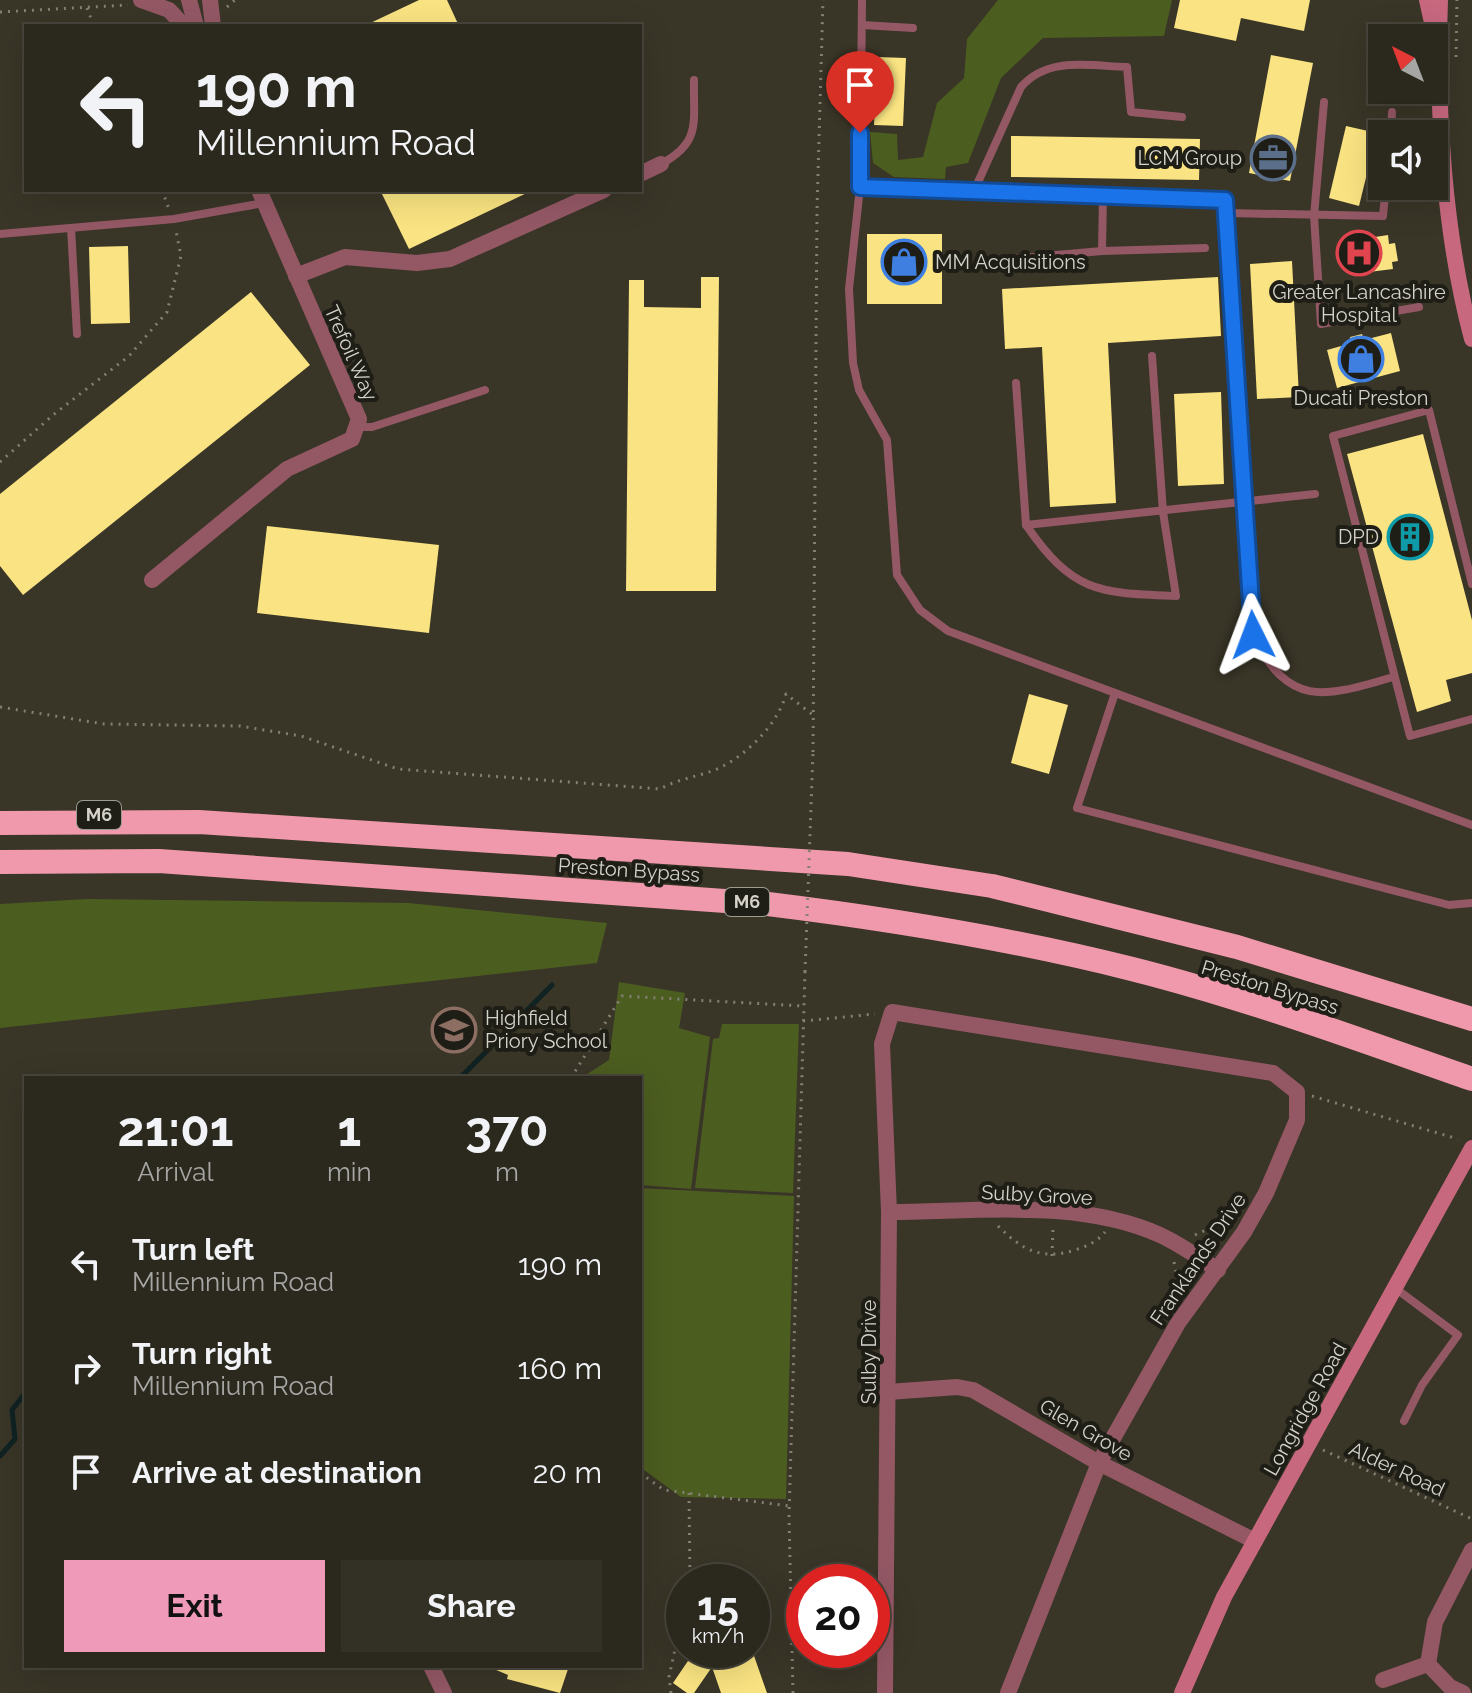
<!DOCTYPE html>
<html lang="en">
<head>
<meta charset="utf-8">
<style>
	:root { --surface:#2b281d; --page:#333026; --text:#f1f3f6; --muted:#a6a6a4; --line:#47443b; --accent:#ef9ab8 }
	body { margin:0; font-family:Raleway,sans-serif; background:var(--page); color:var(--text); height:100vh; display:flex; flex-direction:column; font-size:30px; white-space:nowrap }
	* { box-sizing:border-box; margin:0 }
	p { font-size:26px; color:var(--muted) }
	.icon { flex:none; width:44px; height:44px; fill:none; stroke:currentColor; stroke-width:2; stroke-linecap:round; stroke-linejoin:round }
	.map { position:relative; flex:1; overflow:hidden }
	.details { position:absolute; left:24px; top:1076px; width:618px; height:592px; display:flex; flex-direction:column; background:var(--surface); border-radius:0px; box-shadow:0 8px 32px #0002,0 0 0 2px var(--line) }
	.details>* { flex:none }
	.guide { position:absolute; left:24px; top:24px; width:618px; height:168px; border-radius:0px; box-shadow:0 8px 32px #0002,0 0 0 2px var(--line); background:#2b281d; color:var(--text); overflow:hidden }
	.needle { width:52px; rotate:318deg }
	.buttons { position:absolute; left:1368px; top:24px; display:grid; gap:16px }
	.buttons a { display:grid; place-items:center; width:80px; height:80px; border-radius:0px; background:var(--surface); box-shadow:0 8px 32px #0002,0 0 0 2px var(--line); font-size:40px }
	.speed { position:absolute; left:666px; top:1564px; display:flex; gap:16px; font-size:40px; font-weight:700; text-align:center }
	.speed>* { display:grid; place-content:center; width:104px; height:104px; border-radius:50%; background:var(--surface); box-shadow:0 8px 32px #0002,0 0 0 2px var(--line); line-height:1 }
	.speed small { font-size:20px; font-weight:400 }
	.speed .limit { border:12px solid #d22; background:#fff; color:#111 }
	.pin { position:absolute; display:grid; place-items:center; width:68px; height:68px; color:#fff; margin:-82px -34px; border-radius:50% 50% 50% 0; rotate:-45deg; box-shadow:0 0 8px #0007 }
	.pin .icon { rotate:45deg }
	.me { position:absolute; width:88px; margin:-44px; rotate:357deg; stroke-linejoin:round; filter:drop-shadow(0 0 6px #0008) }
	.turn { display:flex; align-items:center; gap:28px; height:168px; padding:0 40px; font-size:36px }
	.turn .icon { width:104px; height:104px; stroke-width:2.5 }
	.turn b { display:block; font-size:56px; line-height:68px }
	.eta { display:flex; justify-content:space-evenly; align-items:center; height:136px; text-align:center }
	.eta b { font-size:48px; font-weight:700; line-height:56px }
	.button { display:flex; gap:16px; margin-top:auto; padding:16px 40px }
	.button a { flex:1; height:92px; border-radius:0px; background:var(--accent); color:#111; font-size:32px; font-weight:700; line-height:92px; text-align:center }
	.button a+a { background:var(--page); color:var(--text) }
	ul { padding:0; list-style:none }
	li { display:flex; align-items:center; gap:24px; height:104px; padding:0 40px }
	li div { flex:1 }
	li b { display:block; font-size:30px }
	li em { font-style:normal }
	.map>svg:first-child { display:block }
</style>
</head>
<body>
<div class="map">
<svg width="1472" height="1693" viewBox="0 0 1472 1693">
	<rect width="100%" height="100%" fill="#393527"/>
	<g fill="#4c5d20">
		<polygon points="998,0 1172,0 1164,36 1043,38 1001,78 968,163 946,167 945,179 894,177 873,163 870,132 897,134 898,160 923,157 937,103 964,78 967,39"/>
		<polygon points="87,899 409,903 607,923 597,963 0,1028 0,904"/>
		<polygon points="619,982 685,993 679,1028 710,1037 691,1189 640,1185 640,1078 581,1078 609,1060"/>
		<polygon points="722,1024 799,1024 793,1193 695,1188 713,1039 719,1038"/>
		<polygon points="640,1188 794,1196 786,1499 681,1497 640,1467"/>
	</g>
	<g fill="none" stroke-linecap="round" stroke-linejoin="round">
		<g stroke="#102222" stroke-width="5">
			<polyline points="452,1078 462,1076 552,985"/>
			<polyline points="0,1456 15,1439 12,1410 26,1392"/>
		</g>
	</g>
	<g fill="#f9e382">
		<polygon points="419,0 447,0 459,26 364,26"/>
		<polygon points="1180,0 1310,0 1304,31 1241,18 1236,41 1174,28"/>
		<polygon points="1271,55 1313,63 1290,181 1249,173"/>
		<polygon points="877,57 906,58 903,126 874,125"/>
		<polygon points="1346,126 1377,133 1359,206 1329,198"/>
		<polygon points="1011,136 1200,139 1199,180 1011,177"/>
		<polygon points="380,190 533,190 409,249"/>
		<rect x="867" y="234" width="75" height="70"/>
		<polygon points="1388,235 1389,244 1395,243 1398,261 1392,262 1393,269 1353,274 1349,241"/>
		<polygon points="128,246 130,323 91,324 89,247"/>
		<polygon points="1292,261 1299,397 1257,399 1250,264"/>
		<polygon points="701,277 719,277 716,591 626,591 629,280 644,280 644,307 701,308"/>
		<polygon points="1218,277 1221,336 1108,343 1116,503 1050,507 1042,347 1005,349 1002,289"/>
		<polygon points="251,292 310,365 23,595 0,566 0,494"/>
		<polygon points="1391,333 1400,371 1337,388 1327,350 1352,343 1350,337 1362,334 1364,340"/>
		<polygon points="1221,392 1224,484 1178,486 1174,394"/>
		<polygon points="1423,434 1472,620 1472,673 1446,680 1451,701 1417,712 1347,454"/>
		<polygon points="267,526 439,545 429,633 257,613"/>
		<polygon points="1029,694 1068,705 1049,774 1011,763"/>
		<polygon points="702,1569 740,1574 739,1582 700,1582"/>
		<polygon points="691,1650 718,1650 717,1656 734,1650 752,1650 767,1693 721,1693 712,1667 694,1693 687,1693 673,1683 690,1658"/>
		<polygon points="487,1666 569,1666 560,1693 507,1679 508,1675"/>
	</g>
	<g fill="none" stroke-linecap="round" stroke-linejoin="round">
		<g stroke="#838074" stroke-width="3" stroke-dasharray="2 6" stroke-linecap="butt">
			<polyline points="227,7 235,0"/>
			<polyline points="87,8 94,26"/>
			<polyline points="0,12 128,5"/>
			<polyline points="1456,57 1457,0"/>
			<polyline points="162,190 169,209"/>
			<polyline points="0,462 53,415 129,356 167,312 181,256 176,231"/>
			<path d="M0,707l104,17 136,2 61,10 97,33 262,20c22,-12 40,-12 59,-21 28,-13 59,-44 67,-74l27,21"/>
			<polyline points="813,752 817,209 823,0"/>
			<polyline points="803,1021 875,1014"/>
			<polyline points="571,1078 622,996 803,1006"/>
			<polyline points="1312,1096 1458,1139"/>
			<path d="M998,1226c25,25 45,35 80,23 10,-3 21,-9 27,-17"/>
			<polyline points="1195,1235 1235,1217"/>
			<polyline points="1052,1256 1053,1228"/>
			<polyline points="1174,1262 1181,1294"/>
			<polyline points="1323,1450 1472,1519"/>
			<polyline points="640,1473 664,1490 789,1506"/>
			<polyline points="689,1493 690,1582"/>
			<polyline points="671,1693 669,1677 684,1608"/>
			<polyline points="793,1693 789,1515 805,972"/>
		</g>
		<g stroke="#945865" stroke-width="8">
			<path d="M862,0l-2,187 365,13 28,435c36,74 72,62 140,42"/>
			<polyline points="862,25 913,28"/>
			<polyline points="1324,102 1314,216 1321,324 1419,307"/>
			<polyline points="1391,134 1392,112"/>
			<path d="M661,164c41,-22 32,-42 33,-84"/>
			<polyline points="860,187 849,289 853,363 859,390 887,440 897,575 920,610 948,631 1472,825"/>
			<path d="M974,191l47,-104c27,-31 68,-21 106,-20l4,45 51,5"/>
			<polyline points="1103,196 1102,251 1205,248"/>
			<polyline points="1226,213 1383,216 1386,186"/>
			<polyline points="71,228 77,334"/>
			<polyline points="0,234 174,219 264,203"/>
			<polyline points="1011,259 1102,251"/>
			<polyline points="1016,383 1026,525 1315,494"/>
			<polyline points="357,427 372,427 485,390"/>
			<path d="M1026,525c47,68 72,68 150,71l-13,-84 -11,-156"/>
			<polyline points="1472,584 1429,410 1333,436 1410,736 1472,719"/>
			<polyline points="1115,693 1077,808 1449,905 1472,903"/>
			<polyline points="1395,1288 1458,1335 1422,1385 1404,1421"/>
		</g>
		<g stroke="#945865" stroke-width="16">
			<polyline points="141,0 169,10 184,26"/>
			<polyline points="189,0 196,26"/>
			<polyline points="210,0 213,26"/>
			<polyline points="640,174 661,164"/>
			<polyline points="296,276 345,257 417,263 450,259 604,190"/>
			<polyline points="152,580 287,469 352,439 359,419 259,190"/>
			<path d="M889,1212c87,0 189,-14 271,23 20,9 39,23 58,35"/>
			<polyline points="888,1392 957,1387 973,1390 1099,1463 1255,1541"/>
			<polyline points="431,1666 444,1693"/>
			<polyline points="1383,1680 1428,1664"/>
			<polyline points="885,1693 889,1212 882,1044 892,1012 1273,1073 1297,1092 1297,1120 1266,1193 1244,1232 1178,1323 1099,1463 1008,1693"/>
			<polyline points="1463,1693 1450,1687 1428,1664 1435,1622 1472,1550"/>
		</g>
		<g stroke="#c7687f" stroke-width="16">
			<polyline points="1427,0 1433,27"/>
			<path d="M1440,0c-4,108 4,234 32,339"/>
			<polyline points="1182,1693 1224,1597 1472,1148"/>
		</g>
		<g stroke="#f199ac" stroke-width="24">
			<polyline points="0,823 199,822 848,864 992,886 1237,947 1472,1019"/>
			<path d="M0,862l159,-1 609,43c122,15 245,35 364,65 115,29 228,71 340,110"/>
		</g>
		<polyline stroke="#838074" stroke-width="3" stroke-dasharray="2 6" stroke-linecap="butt" points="805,972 813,752"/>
	</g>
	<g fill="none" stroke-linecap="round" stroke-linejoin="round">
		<g stroke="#114b97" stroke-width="20">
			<polyline id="route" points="860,133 860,187 1225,200 1253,635"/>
		</g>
		<use href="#route" stroke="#1a73e8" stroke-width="14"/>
	</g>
	<defs>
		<g id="office-ring" transform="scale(2.3)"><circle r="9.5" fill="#1e1d16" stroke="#5c6f8a" stroke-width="1.5"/><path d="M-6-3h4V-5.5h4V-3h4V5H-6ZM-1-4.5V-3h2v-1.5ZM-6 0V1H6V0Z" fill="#5c6f8a"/></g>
		<g id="hospital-ring" transform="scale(2.3)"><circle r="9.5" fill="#1e1d16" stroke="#e0444e" stroke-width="1.5"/><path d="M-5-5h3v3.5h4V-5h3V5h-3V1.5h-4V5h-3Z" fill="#e0444e"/></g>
		<g id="shop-ring" transform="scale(2.3)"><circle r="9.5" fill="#1e1d16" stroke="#3f7fe0" stroke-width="1.5"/><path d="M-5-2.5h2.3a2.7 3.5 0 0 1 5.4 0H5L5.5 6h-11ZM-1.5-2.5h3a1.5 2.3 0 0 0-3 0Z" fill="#3f7fe0"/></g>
		<g id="building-ring" transform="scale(2.3)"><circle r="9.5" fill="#1e1d16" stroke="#0f9aa8" stroke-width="1.5"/><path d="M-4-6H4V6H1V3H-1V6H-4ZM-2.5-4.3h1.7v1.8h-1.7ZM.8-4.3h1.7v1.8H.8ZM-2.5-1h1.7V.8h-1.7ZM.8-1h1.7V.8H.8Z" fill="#0f9aa8"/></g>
		<g id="school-ring" transform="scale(2.3)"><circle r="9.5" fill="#1e1d16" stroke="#8d6e63" stroke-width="1.5"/><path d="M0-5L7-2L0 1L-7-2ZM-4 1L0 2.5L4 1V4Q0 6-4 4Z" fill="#8d6e63"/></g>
	</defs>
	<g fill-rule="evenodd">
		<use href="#office-ring" x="1273" y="158"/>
		<use href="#hospital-ring" x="1359" y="253"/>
		<use href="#shop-ring" x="904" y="262"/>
		<use href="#shop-ring" x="1361" y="359"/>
		<use href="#building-ring" x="1410" y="537"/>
		<use href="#school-ring" x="454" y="1030"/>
	</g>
	<g text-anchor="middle" stroke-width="8" stroke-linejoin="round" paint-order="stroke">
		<g fill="#1e1d16" stroke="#9d9c93" stroke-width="2">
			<rect x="77" y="801" width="44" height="28" rx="6"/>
			<rect x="725" y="888" width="44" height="28" rx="6"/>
		</g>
		<g font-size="18" font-weight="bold" fill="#d4d2c9">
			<text x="99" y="821">M6</text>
			<text x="747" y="908">M6</text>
		</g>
		<g font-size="20" fill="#d4d2c9" stroke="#1e1d16" text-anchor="end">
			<text x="1242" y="165">LCM Group</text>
			<text x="935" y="269" text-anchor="start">MM Acquisitions</text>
			<text x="1359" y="299" text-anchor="middle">Greater Lancashire<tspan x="1359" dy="23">Hospital</tspan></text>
			<text x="1361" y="405" text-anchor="middle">Ducati Preston</text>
			<text x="1379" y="544">DPD</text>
			<text x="485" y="1025" text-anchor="start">Highfield<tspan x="485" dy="23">Priory School</tspan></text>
		</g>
		<g font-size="20" fill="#d4d2c9" stroke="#1e1d16">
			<text transform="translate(351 353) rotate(66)" y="7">Trefoil Way</text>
			<text transform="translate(629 870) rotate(4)" y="7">Preston Bypass</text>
			<text transform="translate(1270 987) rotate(17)" y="7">Preston Bypass</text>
			<text transform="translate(1037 1195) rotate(3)" y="7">Sulby Grove</text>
			<text transform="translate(1198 1259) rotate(-56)" y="7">Franklands Drive</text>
			<text transform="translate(869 1352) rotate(-90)" y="7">Sulby Drive</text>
			<text transform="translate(1305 1409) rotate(-61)" y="7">Longridge Road</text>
			<text transform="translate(1086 1430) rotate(30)" y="7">Glen Grove</text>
			<text transform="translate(1397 1469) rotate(25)" y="7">Alder Road</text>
		</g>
	</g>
</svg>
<div class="buttons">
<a><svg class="needle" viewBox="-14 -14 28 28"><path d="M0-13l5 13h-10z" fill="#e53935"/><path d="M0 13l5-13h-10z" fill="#a6a6a4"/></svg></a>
<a><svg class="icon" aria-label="sound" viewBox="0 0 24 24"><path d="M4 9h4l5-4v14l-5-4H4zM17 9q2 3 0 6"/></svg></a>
</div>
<div class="speed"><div>15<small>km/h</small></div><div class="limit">20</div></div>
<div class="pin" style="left:860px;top:133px;background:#d93025"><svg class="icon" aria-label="arrive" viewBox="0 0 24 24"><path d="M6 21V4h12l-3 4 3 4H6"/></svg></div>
<svg class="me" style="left:1253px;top:635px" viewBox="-20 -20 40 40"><path d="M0-17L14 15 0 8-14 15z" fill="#1a73e8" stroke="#fff" stroke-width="4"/></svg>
<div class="guide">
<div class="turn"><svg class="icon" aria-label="left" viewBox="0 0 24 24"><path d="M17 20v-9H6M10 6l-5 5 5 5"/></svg><div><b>190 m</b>Millennium Road</div></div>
</div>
<section class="details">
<div class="eta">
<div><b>21:01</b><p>Arrival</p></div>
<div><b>1</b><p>min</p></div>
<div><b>370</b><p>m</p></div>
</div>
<ul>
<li><svg class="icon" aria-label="left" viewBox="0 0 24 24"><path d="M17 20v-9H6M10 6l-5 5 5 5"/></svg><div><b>Turn left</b><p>Millennium Road</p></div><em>190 m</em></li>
<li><svg class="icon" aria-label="right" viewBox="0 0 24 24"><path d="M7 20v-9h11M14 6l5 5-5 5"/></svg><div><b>Turn right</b><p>Millennium Road</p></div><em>160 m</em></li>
<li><svg class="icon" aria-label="arrive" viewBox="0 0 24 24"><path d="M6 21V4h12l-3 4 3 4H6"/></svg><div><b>Arrive at destination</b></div><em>20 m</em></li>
</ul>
<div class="button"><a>Exit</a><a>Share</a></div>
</section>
</div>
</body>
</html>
